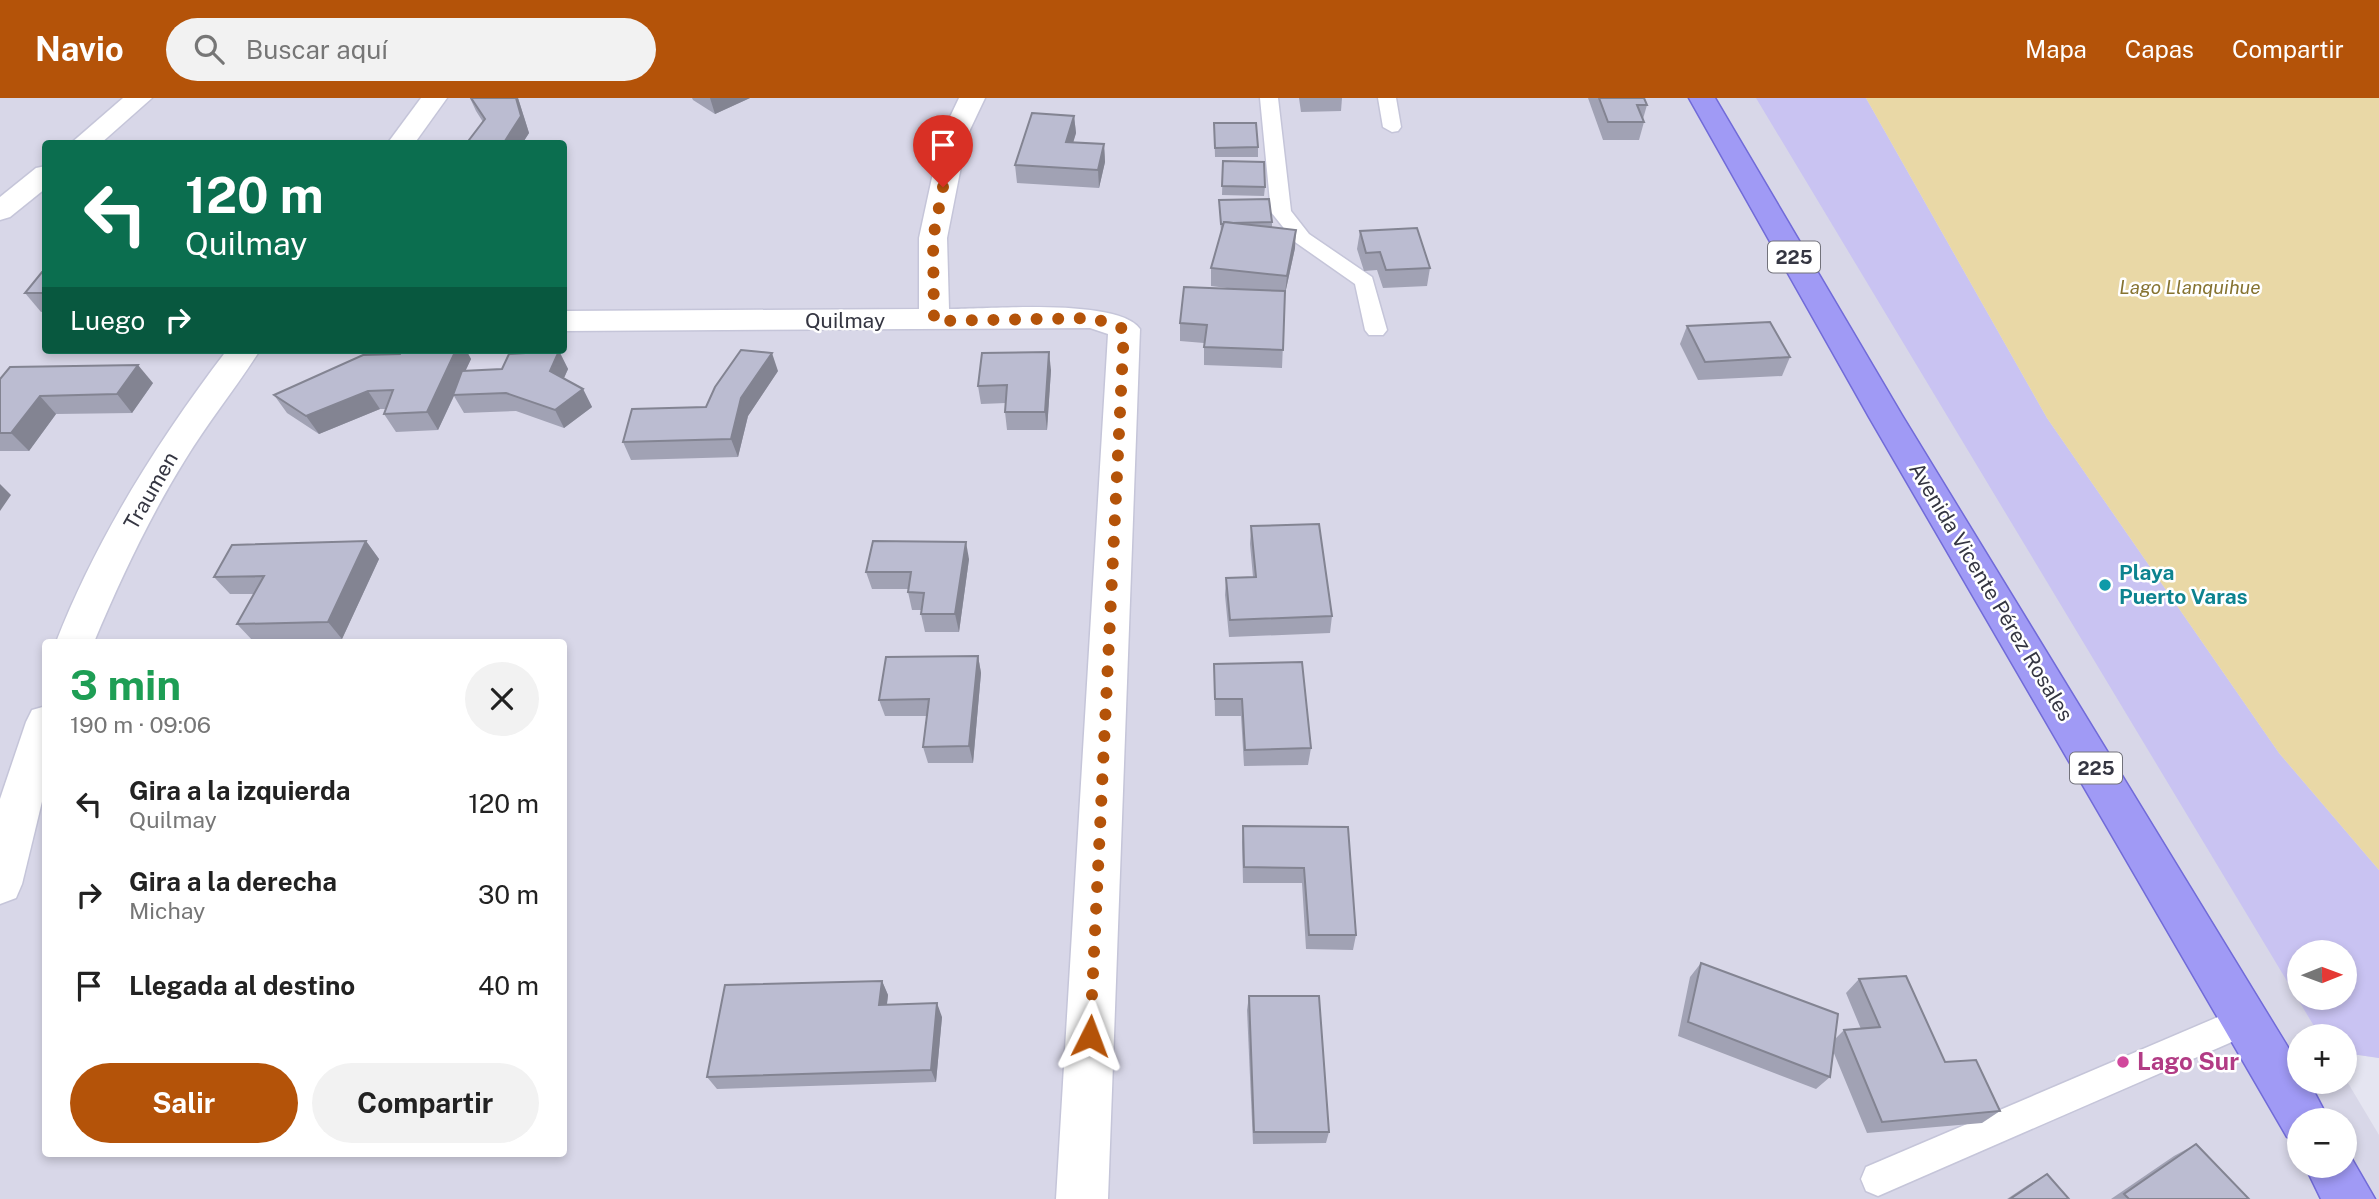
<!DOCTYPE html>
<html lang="es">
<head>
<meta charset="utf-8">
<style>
	:root { --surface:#fff; --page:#f2f2f2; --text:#222; --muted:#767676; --accent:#b45309 }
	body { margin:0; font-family:"Public Sans",sans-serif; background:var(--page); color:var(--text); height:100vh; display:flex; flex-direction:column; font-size:26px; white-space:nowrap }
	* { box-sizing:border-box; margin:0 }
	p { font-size:23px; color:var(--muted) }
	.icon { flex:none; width:38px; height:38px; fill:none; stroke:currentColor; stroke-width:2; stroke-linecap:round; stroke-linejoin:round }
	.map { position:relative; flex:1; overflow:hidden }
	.details { position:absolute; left:42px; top:541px; width:525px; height:518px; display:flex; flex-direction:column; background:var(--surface); border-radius:7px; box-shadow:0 4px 10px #0003 }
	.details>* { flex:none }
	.hud { position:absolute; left:42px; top:42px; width:525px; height:214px; border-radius:7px; box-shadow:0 4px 10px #0003; background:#0b6e4f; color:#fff; overflow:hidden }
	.needle { width:46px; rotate:89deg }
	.controls { position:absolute; left:2287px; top:842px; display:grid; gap:14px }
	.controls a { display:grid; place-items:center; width:70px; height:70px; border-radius:50%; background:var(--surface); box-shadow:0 4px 10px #0003; font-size:35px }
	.pin { position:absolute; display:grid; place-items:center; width:60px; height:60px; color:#fff; margin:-72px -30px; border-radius:50% 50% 50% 0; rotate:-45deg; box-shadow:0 0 7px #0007 }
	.pin .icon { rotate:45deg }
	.me { position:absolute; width:77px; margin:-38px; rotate:3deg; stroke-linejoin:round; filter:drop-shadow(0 0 5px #0008) }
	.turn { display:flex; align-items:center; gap:24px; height:147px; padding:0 28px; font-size:32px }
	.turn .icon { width:91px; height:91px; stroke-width:2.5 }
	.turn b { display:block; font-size:49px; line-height:60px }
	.then { display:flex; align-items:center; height:66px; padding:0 28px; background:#0003; gap:14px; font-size:26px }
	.round { display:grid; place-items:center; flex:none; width:74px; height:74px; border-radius:37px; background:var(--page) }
	.overview { display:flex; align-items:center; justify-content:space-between; height:119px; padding:0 28px }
	h1 { font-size:42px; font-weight:700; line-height:52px; color:#1e9e55 }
	.action { display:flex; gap:14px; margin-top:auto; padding:14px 28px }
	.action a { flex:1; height:80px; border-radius:42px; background:var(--accent); color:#fff; font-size:28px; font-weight:700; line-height:80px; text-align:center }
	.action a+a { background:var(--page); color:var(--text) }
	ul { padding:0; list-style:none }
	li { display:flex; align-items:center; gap:21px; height:91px; padding:0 28px }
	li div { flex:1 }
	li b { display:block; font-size:26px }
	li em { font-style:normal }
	header { display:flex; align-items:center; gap:42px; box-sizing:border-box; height:98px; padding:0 35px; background:var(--accent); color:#fff }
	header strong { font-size:33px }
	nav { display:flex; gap:38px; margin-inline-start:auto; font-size:24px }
	.search { width:490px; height:63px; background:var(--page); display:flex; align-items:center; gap:18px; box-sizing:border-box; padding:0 24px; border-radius:38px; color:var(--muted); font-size:26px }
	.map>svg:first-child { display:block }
</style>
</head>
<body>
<header>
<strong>Navio</strong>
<div class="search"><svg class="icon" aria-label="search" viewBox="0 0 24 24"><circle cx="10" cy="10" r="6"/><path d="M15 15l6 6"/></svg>Buscar aquí</div>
<nav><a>Mapa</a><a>Capas</a><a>Compartir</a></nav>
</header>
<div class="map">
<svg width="2379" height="1101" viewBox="0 0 2379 1101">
	<rect width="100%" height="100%" fill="#e5e5f1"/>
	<path fill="#d8d7e8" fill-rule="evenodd" d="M0,0h1866l181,320 232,335 100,117v188l-34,-5v-17h-45v46h45v-4l34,57v64h-2379zM46,46h518v206h-518zM46,544h518v511h-518zM2300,854h45v46h-45zM2300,1022h45v46h-45z"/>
	<path fill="#c9c3f2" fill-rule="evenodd" d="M1756,0h110l181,320 232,335 100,117v188l-34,-5v-17h-25zM2300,854h45v46h-45z"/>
	<polygon fill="#e9d8a6" points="1866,0 2379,0 2379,772 2279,655 2047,320"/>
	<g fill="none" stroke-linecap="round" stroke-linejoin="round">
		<g stroke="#c5c5d9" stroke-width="3">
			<g id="service">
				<polygon points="1260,0 1278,0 1291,113 1309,136 1372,179 1387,232 1383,237 1369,237 1365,232 1355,186 1295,144 1271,114"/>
				<polygon points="1378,0 1396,0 1401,29 1398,33 1392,34 1383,29"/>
				<polygon points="2246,907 2257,911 2262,922 2257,933 1878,1098 1866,1093 1861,1081 1866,1069"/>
			</g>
		</g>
		<g stroke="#c5c5d9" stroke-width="3">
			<g id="minor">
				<polygon points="123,0 152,0 100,46 70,46"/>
				<polygon points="421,0 447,0 414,46 387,46"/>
				<path d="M959,0h26l-18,38 -20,102 2,71c38,0 170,-11 191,20l-32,870h-52l52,-865 -18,-6 -526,3v-20l355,-2v-71l22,-102z"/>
				<polygon points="46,68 46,90 10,119 0,122 0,99 36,70"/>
				<path d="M227,252h33c-24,38 -52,72 -75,110 -36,58 -65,120 -91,182h-38c41,-105 103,-203 171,-292z"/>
				<polygon points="46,608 46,687 22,786 16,800 0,806 0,701 26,624 32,612"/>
			</g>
		</g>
		<g stroke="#716bd8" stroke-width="3">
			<g id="primary">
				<polygon points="1689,0 1715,0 1903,319 2300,969 2300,984 2309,984 2329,1022 2300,1022 2300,1045 2287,1039 1869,319"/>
				<polygon points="2345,1049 2375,1101 2321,1101 2305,1068 2345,1068"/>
			</g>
		</g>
		<use href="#service" fill="#fff" fill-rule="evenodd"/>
		<use href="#minor" fill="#fff" fill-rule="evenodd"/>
		<use href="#primary" fill="#a09af5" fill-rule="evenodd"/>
	</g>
	<g fill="#a1a2b4">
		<polygon points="470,0 518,0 529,35 522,46 466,46 483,24 476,13"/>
		<polygon points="692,0 750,0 715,16 693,2"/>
		<polygon points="1299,0 1342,0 1341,13 1301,14"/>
		<polygon points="1588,0 1644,0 1647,7 1643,21 1644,24 1639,42 1603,42"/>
		<polygon points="1074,18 1076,35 1073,44 1104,46 1105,64 1099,90 1017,85 1015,67"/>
		<polygon points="1214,25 1258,49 1258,59 1215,59"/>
		<polygon points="1223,63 1265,89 1264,98 1222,97"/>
		<polygon points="1219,102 1272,124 1272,130 1295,150 1285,196 1282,270 1204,267 1204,245 1180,243 1180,225 1243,192 1211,188 1211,170 1221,135"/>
		<polygon points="1360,133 1430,170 1427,188 1383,190 1377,172 1364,173 1357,151"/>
		<polygon points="46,174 46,213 41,214 25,195"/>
		<polygon points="1687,228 1790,259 1782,278 1698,282 1680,246"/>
		<polygon points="402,252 466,252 471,261 465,273 502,271 559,253 568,271 564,280 583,291 592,309 564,330 516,313 464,315 454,298 438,332 396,334 384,316 386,311 380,311 319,336 287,315 274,297 400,256"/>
		<polygon points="1051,272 1047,332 1007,332 1005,314 1006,305 981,306 978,288"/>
		<polygon points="778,273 748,318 738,359 631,362 623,344 706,309"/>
		<polygon points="0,281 153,285 132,315 56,316 29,353 0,353"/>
		<polygon points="1251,428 1332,518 1330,535 1229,539 1225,497 1226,480 1253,479 1250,446"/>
		<polygon points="366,443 379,461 342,541 253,543 237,526 254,496 230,496 214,479"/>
		<polygon points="969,461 959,534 925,534 921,516 921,512 912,512 908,494 908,491 872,491 866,474"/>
		<polygon points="978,558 981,575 973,665 928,665 923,649 927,618 885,618 879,602"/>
		<polygon points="1214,566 1311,650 1308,667 1244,668 1241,618 1215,618"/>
		<polygon points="1243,728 1348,729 1356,837 1353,852 1306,851 1302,785 1243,785 1242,744"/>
		<polygon points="1701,865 1835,941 1844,932 1861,931 1846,895 1859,881 1945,964 2000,1013 1982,1025 1867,1035 1833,953 1830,979 1816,991 1678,938 1690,879"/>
		<polygon points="882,883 888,897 887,907 942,919 936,984 717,991 707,979"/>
		<polygon points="1249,898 1329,1034 1326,1045 1253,1046 1247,912"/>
		<polygon points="2196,1046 2249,1101 2111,1101 2174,1058"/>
		<polygon points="2047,1076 2069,1101 2007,1101 2028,1087"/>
	</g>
	<g fill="#838492">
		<polygon points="516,0 518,0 529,35 522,46 503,46"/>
		<polygon points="710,0 750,0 715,16"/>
		<polygon points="1074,18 1076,35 1068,62 1066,44"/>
		<polygon points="1104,46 1105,64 1099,90 1098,72"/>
		<polygon points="1296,132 1295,150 1285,196 1287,178"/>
		<polygon points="456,252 466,252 471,261 438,332 427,314"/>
		<polygon points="559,253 568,271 559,291 550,273"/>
		<polygon points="1049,254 1051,272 1047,332 1045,314"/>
		<polygon points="772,255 778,273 748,318 738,359 731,341 741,300"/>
		<polygon points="138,267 153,285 132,315 117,296"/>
		<polygon points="583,291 592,309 564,330 555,312"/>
		<polygon points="368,293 380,311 319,336 306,318"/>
		<polygon points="40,298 56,316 29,353 11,335"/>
		<polygon points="0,386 11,397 0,413"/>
		<polygon points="366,443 379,461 342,541 328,524"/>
		<polygon points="966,444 969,461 959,534 955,516"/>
		<polygon points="978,558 981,575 973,665 969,648"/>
		<polygon points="882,883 888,897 885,920 879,907"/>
		<polygon points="937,905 942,919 936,984 931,972"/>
	</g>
	<g fill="#bbbcd1" stroke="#838492" stroke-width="2">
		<polygon points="471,0 516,0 521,18 503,46 466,46 485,21"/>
		<polygon points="1599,0 1644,0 1647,7 1637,7 1644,24 1608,24"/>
		<polygon points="1032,15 1074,18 1066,44 1104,46 1098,72 1015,67"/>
		<polygon points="1214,25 1256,25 1258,49 1215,50"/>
		<polygon points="1223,63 1264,64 1265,89 1222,88"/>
		<polygon points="1269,101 1272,124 1233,125 1224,124 1224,126 1221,126 1219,102"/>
		<polygon points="1224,124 1296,132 1287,178 1211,170"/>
		<polygon points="1417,130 1430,170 1386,172 1380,154 1366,155 1360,133"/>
		<polygon points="42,174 46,174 46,195 25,195"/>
		<polygon points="1184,189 1285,193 1283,252 1204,249 1207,227 1180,225"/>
		<polygon points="1770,224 1790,259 1705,264 1687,228"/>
		<polygon points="402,252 456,252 427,314 384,316 393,292 368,293 306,318 274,297 363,257 400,256"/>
		<polygon points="741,252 772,255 741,300 731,341 623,344 632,311 706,309 715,289"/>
		<polygon points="559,253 550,273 583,291 555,312 506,295 453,297 462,273 502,271 509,256"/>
		<polygon points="1049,254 1045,314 1005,314 1007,287 978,288 982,255"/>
		<polygon points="138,267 117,296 40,298 11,335 0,335 0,281 10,269"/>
		<polygon points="1319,426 1332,518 1230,522 1226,480 1256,479 1251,428"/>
		<polygon points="366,443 328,524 237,526 264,478 214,479 232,447"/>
		<polygon points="873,443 966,444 955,516 921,516 924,495 908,494 911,474 866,474"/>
		<polygon points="978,558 969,648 923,649 929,601 879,602 886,559"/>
		<polygon points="1302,564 1311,650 1245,652 1242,601 1215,601 1214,566"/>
		<polygon points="1243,728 1348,729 1356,837 1309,837 1304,770 1244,769"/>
		<polygon points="1701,865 1838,916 1830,979 1688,924"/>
		<polygon points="1906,878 1945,964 1976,962 2000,1013 1882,1024 1844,932 1880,929 1859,881"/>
		<polygon points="882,883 879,907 937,905 931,972 707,979 725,887"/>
		<polygon points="1249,898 1319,898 1329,1034 1254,1034"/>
		<polygon points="2196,1046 2249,1101 2129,1101 2124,1096"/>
		<polygon points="2047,1076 2069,1101 2010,1101"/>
	</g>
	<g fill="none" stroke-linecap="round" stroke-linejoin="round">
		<polyline stroke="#b45309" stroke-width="12" stroke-dasharray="0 21.6" points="943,89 933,140 934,223 1093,220 1124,231 1090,938"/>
	</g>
	<circle fill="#0f9aa8" stroke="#fff" stroke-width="2.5" cx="2105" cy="487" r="7"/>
	<circle fill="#d1479c" stroke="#fff" stroke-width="2.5" cx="2123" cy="964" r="7"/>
	<g text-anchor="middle" stroke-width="5" stroke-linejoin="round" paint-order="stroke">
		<g fill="#fff" stroke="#72727b" stroke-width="2">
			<rect x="1768" y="143.5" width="52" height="31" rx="5"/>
			<rect x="2070" y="654.5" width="52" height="31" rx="5"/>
		</g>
		<g font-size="19" font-weight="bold" fill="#353642">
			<text x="1794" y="166">225</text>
			<text x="2096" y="677">225</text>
		</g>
		<g font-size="19" font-style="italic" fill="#867331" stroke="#fff">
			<text x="2190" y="196">Lago Llanquihue</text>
		</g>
		<g font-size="21" fill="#353642" stroke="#fff">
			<text x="845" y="230">Quilmay</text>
			<text transform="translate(151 393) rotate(-60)" y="7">Traumen</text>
			<text transform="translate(1991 494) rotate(59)" y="7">Avenida Vicente Pérez Rosales</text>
		</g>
		<g font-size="21" font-weight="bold" fill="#0d838f" stroke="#fff" text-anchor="start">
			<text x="2119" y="482">Playa<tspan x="2119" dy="24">Puerto Varas</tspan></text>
		</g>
		<g font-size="24" font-weight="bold" fill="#b23c85" stroke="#fff" text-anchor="start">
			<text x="2137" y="972">Lago Sur</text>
		</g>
	</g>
</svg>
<div class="controls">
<a><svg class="needle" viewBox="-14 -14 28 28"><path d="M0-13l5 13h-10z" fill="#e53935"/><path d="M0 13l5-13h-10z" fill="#767676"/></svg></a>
<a>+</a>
<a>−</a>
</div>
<div class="pin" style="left:943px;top:89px;background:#d93025"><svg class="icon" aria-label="arrive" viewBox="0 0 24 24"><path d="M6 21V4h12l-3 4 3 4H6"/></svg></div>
<svg class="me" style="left:1090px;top:938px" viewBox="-20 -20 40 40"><path d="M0-17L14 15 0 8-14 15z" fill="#b45309" stroke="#fff" stroke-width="4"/></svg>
<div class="hud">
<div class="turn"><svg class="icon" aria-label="left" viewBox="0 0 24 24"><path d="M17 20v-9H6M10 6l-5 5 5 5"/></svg><div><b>120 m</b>Quilmay</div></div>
<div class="then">Luego<svg class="icon" aria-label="right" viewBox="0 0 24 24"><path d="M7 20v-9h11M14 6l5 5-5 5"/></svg></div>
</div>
<section class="details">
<div class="overview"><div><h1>3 min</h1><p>190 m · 09:06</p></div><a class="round"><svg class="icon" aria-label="close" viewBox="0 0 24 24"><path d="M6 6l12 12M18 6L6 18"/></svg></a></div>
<ul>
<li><svg class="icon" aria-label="left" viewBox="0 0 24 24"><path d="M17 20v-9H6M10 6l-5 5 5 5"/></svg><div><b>Gira a la izquierda</b><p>Quilmay</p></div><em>120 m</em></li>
<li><svg class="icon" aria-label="right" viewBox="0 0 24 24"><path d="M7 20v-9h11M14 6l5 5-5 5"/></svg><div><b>Gira a la derecha</b><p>Michay</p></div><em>30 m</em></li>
<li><svg class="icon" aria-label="arrive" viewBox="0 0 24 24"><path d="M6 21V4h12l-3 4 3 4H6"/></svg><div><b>Llegada al destino</b></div><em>40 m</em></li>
</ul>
<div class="action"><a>Salir</a><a>Compartir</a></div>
</section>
</div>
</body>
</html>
